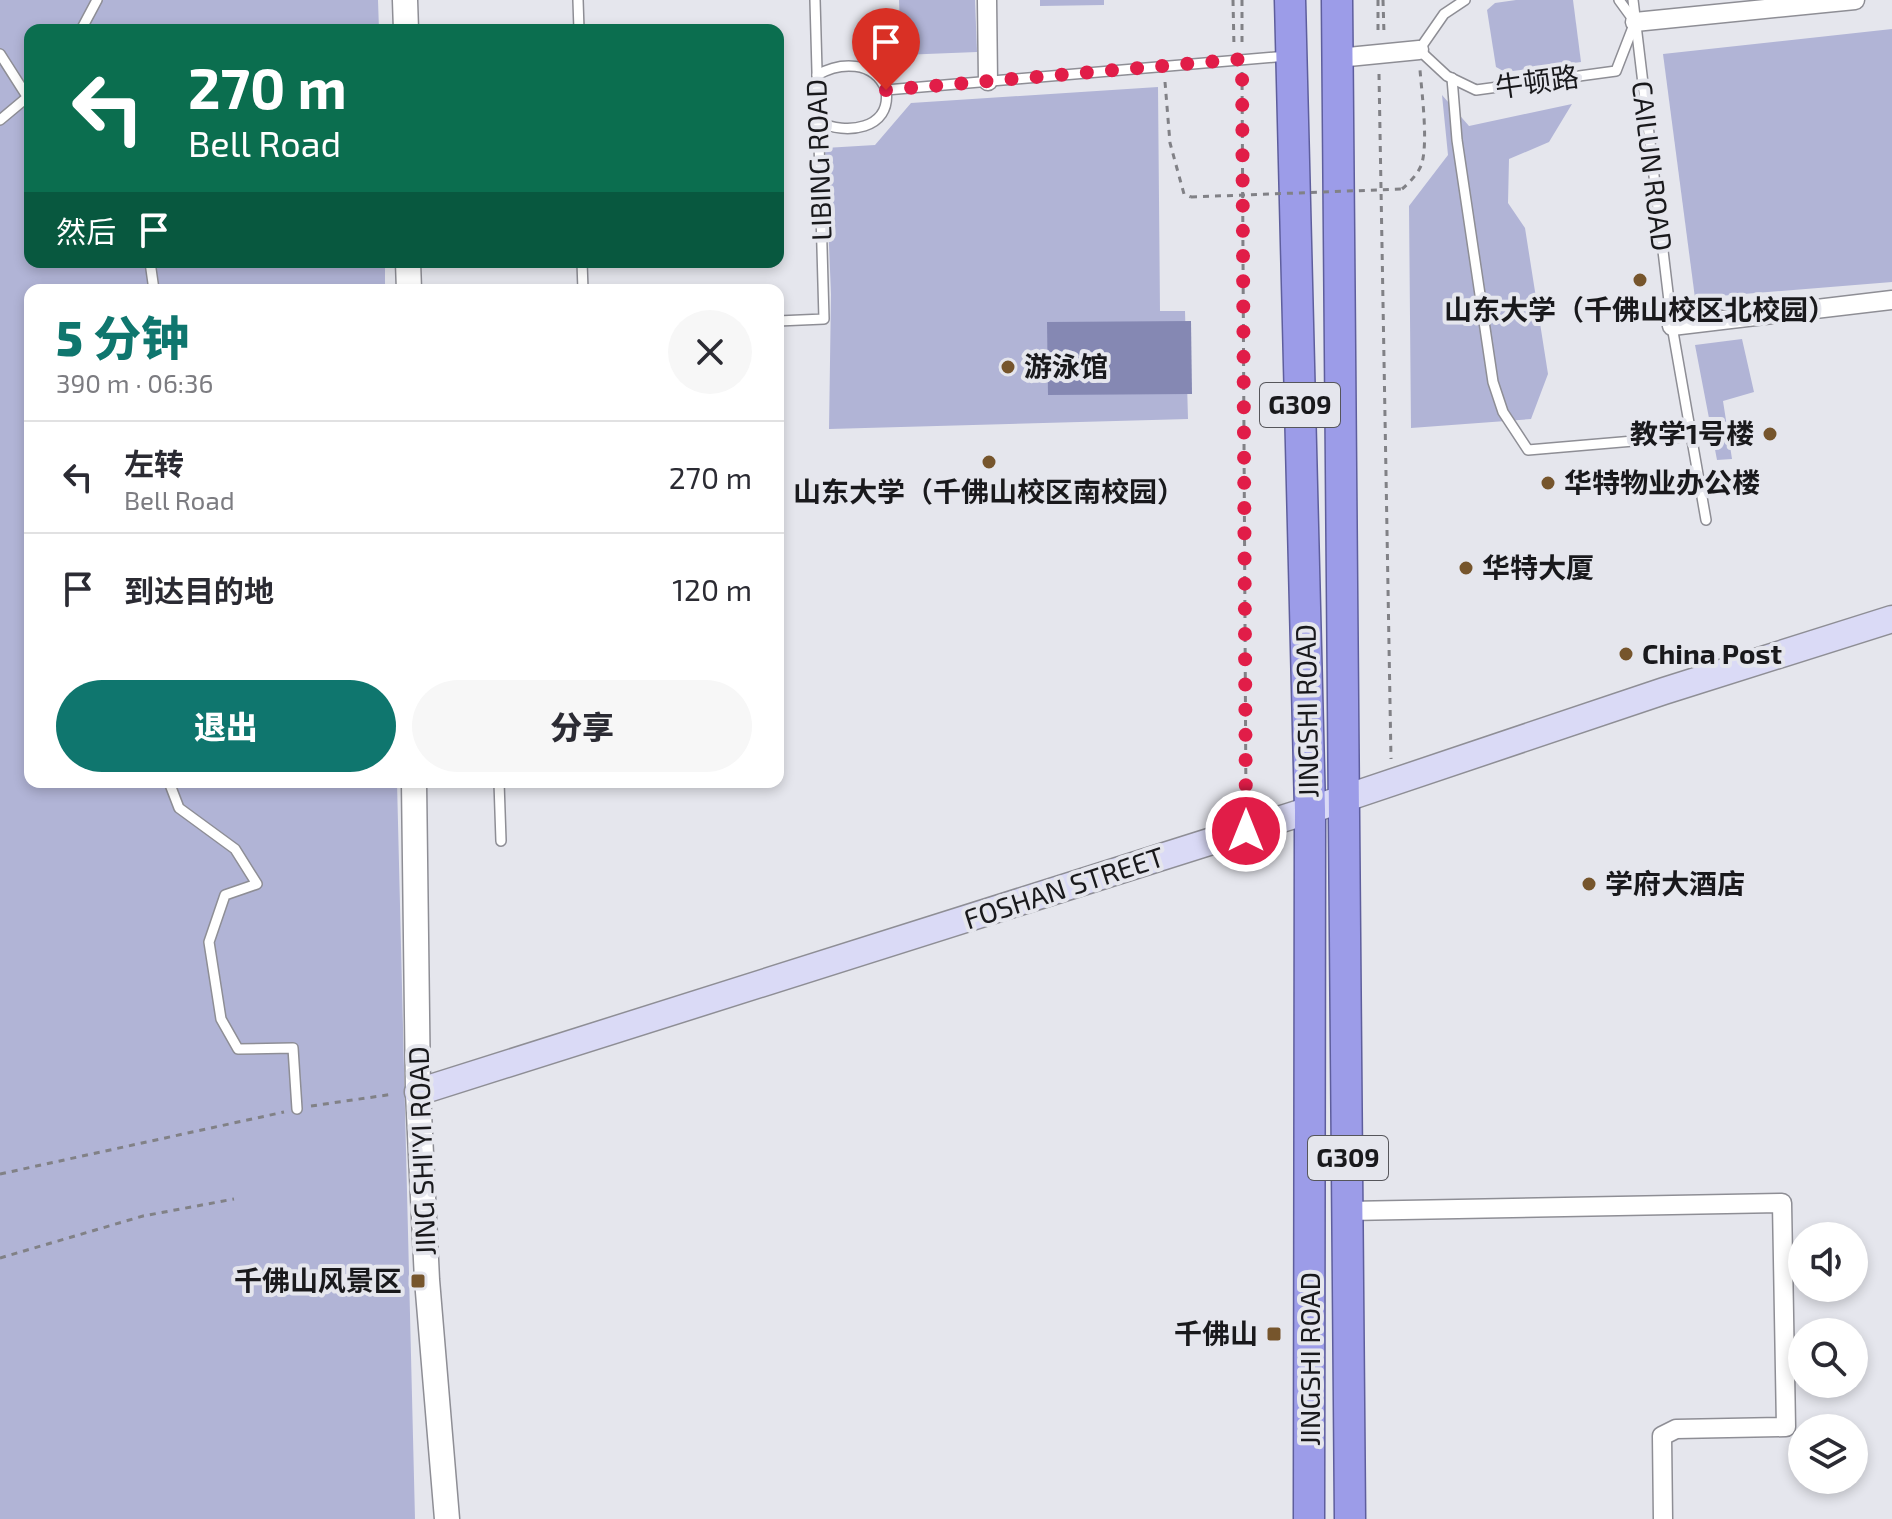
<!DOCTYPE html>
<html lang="zh">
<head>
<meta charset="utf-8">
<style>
	:root { --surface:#fff; --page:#f7f7f7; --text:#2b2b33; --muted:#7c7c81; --line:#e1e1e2; --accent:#0f766e }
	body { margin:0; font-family:"Exo 2","Noto Sans SC",sans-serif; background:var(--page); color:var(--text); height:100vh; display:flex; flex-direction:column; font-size:30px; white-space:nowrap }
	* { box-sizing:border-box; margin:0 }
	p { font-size:26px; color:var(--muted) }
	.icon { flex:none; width:44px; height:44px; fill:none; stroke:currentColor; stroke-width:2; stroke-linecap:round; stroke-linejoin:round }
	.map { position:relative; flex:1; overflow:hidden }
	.side { position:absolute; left:24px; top:284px; width:760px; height:504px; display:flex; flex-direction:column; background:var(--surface); border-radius:16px; box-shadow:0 4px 12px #0003 }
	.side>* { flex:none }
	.banner { position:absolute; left:24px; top:24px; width:760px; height:244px; border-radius:16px; box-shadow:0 4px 12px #0003; background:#0b6e4f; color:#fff; overflow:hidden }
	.controls { position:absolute; left:1788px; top:1222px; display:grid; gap:16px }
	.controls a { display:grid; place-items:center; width:80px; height:80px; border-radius:50%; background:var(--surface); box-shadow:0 4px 12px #0003; font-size:40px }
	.pin { position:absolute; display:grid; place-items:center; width:68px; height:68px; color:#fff; margin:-82px -34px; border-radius:50% 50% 50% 0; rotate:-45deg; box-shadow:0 0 8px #0007 }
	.pin .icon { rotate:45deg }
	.me { position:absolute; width:88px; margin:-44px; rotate:0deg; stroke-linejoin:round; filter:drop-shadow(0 0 6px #0008) }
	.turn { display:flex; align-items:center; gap:28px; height:168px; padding:0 32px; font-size:36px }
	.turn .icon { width:104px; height:104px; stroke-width:2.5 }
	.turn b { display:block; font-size:56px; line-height:68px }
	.then { display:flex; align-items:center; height:76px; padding:0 32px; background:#0003; gap:16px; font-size:30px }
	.round { display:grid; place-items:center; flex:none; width:84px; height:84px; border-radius:42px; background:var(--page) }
	.overview { display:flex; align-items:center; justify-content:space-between; height:136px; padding:0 32px }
	h1 { font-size:48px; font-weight:800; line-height:60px; color:var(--accent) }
	.button { display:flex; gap:16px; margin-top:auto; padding:16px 32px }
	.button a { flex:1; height:92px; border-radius:48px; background:var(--accent); color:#fff; font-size:32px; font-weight:800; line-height:92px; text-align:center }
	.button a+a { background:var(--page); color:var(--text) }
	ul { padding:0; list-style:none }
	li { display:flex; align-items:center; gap:24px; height:112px; padding:0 32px; border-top:2px solid var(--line) }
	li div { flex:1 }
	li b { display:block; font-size:30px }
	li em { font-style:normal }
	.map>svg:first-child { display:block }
</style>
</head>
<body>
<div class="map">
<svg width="1892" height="1519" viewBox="0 0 1892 1519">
	<rect width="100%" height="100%" fill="#e5e6ed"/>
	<g fill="#b1b4d6">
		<polygon points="0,0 378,0 379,30 30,30 30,262 385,262 385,290 30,290 30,782 397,782 415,1519 0,1519"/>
		<polygon points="899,0 975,0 977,52 901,55"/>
		<polygon points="1040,0 1104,0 1104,5 1040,6"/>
		<polygon points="1516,0 1573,0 1581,62 1505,72 1496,67 1487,10 1495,3"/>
		<polygon points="1892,29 1892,282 1695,298 1663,54"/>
		<polygon points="1158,87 1160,311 1185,311 1188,419 829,429 831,294 825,148 875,145 911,103"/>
		<polygon points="1442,95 1469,126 1572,104 1549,142 1509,159 1508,203 1525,228 1548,374 1531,419 1411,428 1409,206 1448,155"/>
		<polygon points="1742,339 1754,392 1723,401 1732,459 1717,460 1695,345"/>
	</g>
	<polygon fill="#8588b3" points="1191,321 1192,394 1048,395 1047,322"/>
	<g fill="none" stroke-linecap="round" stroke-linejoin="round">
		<g stroke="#8e8e95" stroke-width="12">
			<g id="service">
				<polyline points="578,0 579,30"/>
				<polyline points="1465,0 1444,14 1419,50 1447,76 1476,90 1616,71 1635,22 1619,0"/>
				<polyline points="1633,0 1672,326 1706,520"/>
				<polyline points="81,30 97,0"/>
				<polyline points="0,54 30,101"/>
				<path d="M817,75c23,-13 57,-15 69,15"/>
				<polyline points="1452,78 1457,140 1493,382 1503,412 1528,450 1692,436"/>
				<polyline points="0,120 30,95"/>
				<path d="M819,122c26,13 73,8 67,-32l401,-34"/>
				<polyline points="150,262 154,290"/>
				<polyline points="582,262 583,290"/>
				<polyline points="778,321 824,319 815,0"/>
				<polyline points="169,782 179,808 235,849 257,884 225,895 209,942 221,1019 238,1049 293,1048 297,1109"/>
				<polyline points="499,782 501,841"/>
			</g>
		</g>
		<g stroke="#8e8e95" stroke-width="21">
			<g id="minor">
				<polyline points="987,0 988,81"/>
				<polyline points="1635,22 1855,0"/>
				<polyline points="1338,58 1419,50"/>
				<polyline points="1672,326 1892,300"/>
				<polyline points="1348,1211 1782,1203 1786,1427 1676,1429 1662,1436 1663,1519"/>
			</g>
		</g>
		<g stroke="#8e8e95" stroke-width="27">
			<g id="tertiary">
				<polyline points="405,0 406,30"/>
				<polyline points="408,262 409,290"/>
				<polyline points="414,782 418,1092 427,1280 447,1519"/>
			</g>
		</g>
		<g stroke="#8e8e95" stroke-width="29">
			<polyline id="secondary" points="418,1092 1310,810 1664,691 1892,619"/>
		</g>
		<g stroke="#5e5e9d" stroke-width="33">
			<g id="trunk">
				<polyline points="1290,0 1310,810 1309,1519"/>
				<polyline points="1337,0 1350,1519"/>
			</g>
		</g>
		<g stroke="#818186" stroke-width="3" stroke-dasharray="6 6" stroke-linecap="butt">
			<polyline points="1233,0 1234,48"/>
			<polyline points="1242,0 1242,44"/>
			<polyline points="1378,0 1378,35"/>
			<polyline points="1383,0 1384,34"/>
			<polyline points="1242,72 1246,808"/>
			<polyline points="1379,74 1391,759"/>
			<polyline points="1165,82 1170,143 1184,194 1191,197"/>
			<path d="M1402,189c8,-7 17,-16 20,-26 6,-23 0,-68 -2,-93"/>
			<polyline points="311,1106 394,1094"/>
			<polyline points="0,1174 284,1112"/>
			<polyline points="0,1258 143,1216 234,1199"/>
		</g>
		<use href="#service" stroke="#fff" stroke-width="9"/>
		<use href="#minor" stroke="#fff" stroke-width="18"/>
		<use href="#tertiary" stroke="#fff" stroke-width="24"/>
		<use href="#secondary" stroke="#dadaf6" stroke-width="26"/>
		<use href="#trunk" stroke="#9c9ce8" stroke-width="30"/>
		<polyline stroke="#818186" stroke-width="3" stroke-dasharray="6 6" stroke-linecap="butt" points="1191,197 1402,189"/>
	</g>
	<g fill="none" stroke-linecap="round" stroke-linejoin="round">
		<polyline stroke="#e11d48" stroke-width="14" stroke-dasharray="0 25.2" points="886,90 1242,59 1246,831"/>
	</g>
	<g fill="#76552c" stroke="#e5e6ed" stroke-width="3">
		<circle cx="1640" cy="280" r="8"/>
		<circle cx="1008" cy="367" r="8"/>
		<circle cx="1770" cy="434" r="8"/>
		<circle cx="989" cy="462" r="8"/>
		<circle cx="1548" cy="483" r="8"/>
		<circle cx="1466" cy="568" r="8"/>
		<circle cx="1626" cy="654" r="8"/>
		<circle cx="1589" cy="884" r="8"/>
		<rect x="410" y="1273" width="16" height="16" rx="4"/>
		<rect x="1266" y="1326" width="16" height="16" rx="4"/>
	</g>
	<g text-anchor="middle" stroke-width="8" stroke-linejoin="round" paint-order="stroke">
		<g fill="#e5e6ed" stroke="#56565b" stroke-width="2">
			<rect x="1260" y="383" width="80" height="44" rx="6"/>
			<rect x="1308" y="1136" width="80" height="44" rx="6"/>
		</g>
		<g font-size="26" font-weight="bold" fill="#19191c">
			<text x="1300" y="414">G309</text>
			<text x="1348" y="1167">G309</text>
		</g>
		<g font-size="28" fill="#19191c" stroke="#e5e6ed">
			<text transform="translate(1537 82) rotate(-8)" y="10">牛顿路</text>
			<text transform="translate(819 160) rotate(-92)" y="10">LIBING ROAD</text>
			<text transform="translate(1652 166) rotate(83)" y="10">CAILUN ROAD</text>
			<text transform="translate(1307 711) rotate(-91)" y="10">JINGSHI ROAD</text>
			<text transform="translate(1064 888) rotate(-18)" y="10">FOSHAN STREET</text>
			<text transform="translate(422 1151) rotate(-92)" y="10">JING SHI'YI ROAD</text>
			<text transform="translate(1310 1359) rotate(-90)" y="10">JINGSHI ROAD</text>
		</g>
		<g font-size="28" font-weight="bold" fill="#19191c" stroke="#e5e6ed" text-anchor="start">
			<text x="1640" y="320" text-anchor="middle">山东大学（千佛山校区北校园）</text>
			<text x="1024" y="377">游泳馆</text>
			<text x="1754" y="444" text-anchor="end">教学1号楼</text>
			<text x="1564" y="493">华特物业办公楼</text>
			<text x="989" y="502" text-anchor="middle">山东大学（千佛山校区南校园）</text>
			<text x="1482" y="578">华特大厦</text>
			<text x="1642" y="664">China Post</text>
			<text x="1605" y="894">学府大酒店</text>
			<text x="402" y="1291" text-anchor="end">千佛山风景区</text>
			<text x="1258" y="1344" text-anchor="end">千佛山</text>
		</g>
	</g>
</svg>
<div class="controls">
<a><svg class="icon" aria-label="sound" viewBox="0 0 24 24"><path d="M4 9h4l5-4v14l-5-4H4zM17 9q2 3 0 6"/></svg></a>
<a><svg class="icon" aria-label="search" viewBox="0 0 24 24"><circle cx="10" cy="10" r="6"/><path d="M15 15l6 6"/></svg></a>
<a><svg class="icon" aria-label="layers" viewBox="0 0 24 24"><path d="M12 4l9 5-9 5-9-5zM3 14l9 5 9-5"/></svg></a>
</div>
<div class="pin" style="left:886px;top:90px;background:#d93025"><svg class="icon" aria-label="arrive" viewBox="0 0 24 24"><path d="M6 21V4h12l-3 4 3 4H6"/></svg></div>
<svg class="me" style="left:1246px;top:831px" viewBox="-20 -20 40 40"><circle r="17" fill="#e11d48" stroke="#fff" stroke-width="3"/><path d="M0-11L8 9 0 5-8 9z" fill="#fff"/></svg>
<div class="banner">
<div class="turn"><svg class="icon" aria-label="left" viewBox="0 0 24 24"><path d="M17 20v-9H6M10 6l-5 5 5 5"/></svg><div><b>270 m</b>Bell Road</div></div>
<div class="then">然后<svg class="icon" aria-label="arrive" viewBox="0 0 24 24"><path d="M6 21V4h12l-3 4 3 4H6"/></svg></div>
</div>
<section class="side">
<div class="overview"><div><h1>5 分钟</h1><p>390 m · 06:36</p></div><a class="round"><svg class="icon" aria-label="close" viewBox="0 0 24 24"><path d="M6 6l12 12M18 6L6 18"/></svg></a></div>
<ul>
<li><svg class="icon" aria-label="left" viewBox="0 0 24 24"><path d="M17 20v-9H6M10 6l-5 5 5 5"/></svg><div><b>左转</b><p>Bell Road</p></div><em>270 m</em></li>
<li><svg class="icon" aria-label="arrive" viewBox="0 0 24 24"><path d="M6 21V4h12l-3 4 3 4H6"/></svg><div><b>到达目的地</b></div><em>120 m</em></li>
</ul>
<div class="button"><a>退出</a><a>分享</a></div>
</section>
</div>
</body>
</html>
